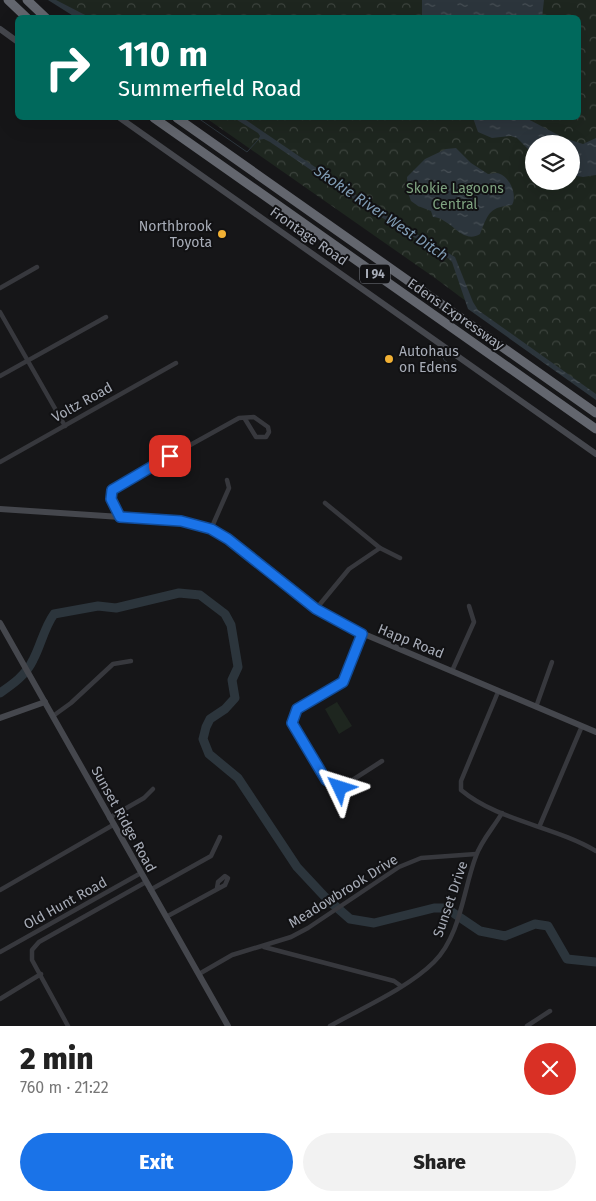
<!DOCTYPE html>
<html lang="en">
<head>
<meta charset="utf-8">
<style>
	:root { --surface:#fff; --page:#f2f2f2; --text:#222; --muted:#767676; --accent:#1a73e8 }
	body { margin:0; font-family:"Fira Sans",sans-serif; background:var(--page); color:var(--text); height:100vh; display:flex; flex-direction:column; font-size:19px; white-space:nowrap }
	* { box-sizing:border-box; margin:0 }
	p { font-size:16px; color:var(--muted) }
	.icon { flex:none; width:28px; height:28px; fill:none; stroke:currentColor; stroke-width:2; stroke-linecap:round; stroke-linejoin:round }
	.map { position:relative; height:1026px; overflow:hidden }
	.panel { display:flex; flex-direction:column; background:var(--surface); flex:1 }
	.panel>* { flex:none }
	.hud { position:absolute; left:15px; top:15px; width:566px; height:105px; border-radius:8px; box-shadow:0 5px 20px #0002; background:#00695c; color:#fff; overflow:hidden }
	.tools { position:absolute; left:525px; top:135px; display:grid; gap:10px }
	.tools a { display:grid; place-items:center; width:55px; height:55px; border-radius:50%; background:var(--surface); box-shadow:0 5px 20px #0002; font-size:25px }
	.pin { position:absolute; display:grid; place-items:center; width:42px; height:42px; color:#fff; margin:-21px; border-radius:10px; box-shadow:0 2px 8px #0006 }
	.me { position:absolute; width:55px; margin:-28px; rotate:311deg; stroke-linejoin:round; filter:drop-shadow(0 0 4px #0008) }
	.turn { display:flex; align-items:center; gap:18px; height:105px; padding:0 20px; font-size:22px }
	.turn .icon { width:65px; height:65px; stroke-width:2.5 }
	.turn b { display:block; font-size:35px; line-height:42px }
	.round { display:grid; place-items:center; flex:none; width:52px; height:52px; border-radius:26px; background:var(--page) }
	.overview { display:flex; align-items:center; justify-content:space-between; height:85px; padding:0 20px }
	h1 { font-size:30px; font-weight:800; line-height:38px }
	.button { display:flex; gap:10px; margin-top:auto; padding:10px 20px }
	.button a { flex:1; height:58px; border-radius:30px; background:var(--accent); color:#fff; font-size:20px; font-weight:800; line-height:58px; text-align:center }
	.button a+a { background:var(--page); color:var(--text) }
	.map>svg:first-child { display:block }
</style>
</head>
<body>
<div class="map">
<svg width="596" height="1026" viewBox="0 0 596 1026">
	<defs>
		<pattern id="park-crowns" width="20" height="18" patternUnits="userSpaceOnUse" patternTransform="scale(1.25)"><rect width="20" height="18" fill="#1e261f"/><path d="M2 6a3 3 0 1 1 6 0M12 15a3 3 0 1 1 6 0" fill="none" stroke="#3c433d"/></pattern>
		<pattern id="water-ripples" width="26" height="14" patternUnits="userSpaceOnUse" patternTransform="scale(1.25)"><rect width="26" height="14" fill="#2c353c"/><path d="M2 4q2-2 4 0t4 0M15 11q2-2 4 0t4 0" fill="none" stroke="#485056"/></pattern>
	</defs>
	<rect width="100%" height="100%" fill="#161618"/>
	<path fill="url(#park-crowns)" fill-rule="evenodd" d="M53,0h543v398l-161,-120 -229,-160h373v-100h-497zM534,144h37v37h-37z"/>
	<polygon fill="#1e261f" points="337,702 352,726 339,734 325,709"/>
	<g fill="url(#water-ripples)">
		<polygon points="48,0 56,0 89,17 75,17"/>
		<polygon points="422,0 544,0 542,18 422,17"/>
		<polygon points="234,118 243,118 393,220 455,257 473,302 478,310 596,394 596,400 468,309 452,262 448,258 368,209 270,142 264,139 258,140 260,136 258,133"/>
		<polygon points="473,118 526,118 564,138 583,144 596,138 596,175 583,177 571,175 571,144 534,144 534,155 517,138 511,136 492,138 478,132"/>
		<path d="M456,148l15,15 17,11c3,0 5,-1 8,-1 13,1 22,22 16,32 -24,2 -24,10 -32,29 -18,11 -29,-16 -47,-17l-2,-6 -13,-5 -7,-5 -3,-8 -1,-16 18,-18 21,-10z"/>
	</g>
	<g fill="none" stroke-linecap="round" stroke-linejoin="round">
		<g stroke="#2c353c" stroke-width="1">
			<polyline points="198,118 247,152 258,140"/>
			<polyline points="442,354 444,360 459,371"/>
		</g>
		<path stroke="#2c353c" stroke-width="9" d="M0,693c13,-9 26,-18 33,-33 8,-15 11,-32 21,-46l44,-8 18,2 63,-15 21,2 25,19 6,11 7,42 -6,13 3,18 -10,11 -15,10 -4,8 -3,12 6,15 29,24 59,89 28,30 25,22 24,4 60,-15h12l34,23 25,5 30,-12 13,2 19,33 29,3"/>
		<g stroke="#37383d" stroke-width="4.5">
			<polyline points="0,288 37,267"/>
			<polyline points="0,312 65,426"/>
			<polyline points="0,376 106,317"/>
			<polyline points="0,462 176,363"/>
			<polyline points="325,503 380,548 400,558"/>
			<path d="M120,517c-6,-13 -16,-22 -2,-32l121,-67 15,-1 14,10 1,5 -3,5h-10l-11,-18"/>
			<polyline points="211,529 229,488 227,480"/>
			<polyline points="316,609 349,569 380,548"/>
			<polyline points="361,634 343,682 297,709 292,723 326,780 340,788 382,761"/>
			<polyline points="452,671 474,622 469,606"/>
			<path d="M498,692l-37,89v9c37,31 93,36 135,61"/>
			<polyline points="536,707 552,662"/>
			<polyline points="53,716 71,703 113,664 131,661"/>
			<polyline points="109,818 144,798 153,789"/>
			<polyline points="540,825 582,726"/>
			<polyline points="0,890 113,825"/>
			<polyline points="150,890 211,856 220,837"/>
			<polyline points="166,917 225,885 228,878 225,876 218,882 217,888"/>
			<polyline points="264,947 394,981 401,986"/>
			<polyline points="0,952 141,873"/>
			<polyline points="199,974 232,955 291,937 308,928 399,867 421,858 476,854"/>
			<polyline points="0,999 41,974"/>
			<polyline points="68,1026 32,960 32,950 39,942 146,882"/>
			<path d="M330,1026c32,-18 78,-38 104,-64 27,-27 29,-72 42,-106 5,-15 18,-29 26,-43"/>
			<polyline points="527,1026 550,1011"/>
		</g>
		<g stroke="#45474d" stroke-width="6">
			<polyline points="0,29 18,42"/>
			<polyline points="120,118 596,454"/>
			<polyline points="0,509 181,521 211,529 228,539 316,609 338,623 596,732"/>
			<polyline points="0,623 228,1026"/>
			<polyline points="0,718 45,702"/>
		</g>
		<g stroke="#63666e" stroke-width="9">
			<polyline points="8,0 27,18"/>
			<polyline points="27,0 46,18"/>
			<polyline points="154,118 596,429"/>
			<polyline points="177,118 596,413"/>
		</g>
	</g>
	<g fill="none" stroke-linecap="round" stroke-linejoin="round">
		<g stroke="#114b97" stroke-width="12">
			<polyline id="route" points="170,456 112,490 111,499 120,517 181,521 211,529 228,539 316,609 362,634 343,682 297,709 292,723 326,780 340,788"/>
		</g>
		<use href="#route" stroke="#1a73e8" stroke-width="9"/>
	</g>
	<g fill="#f2b134" stroke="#111113" stroke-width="2">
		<circle cx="222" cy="234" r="5"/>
		<circle cx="389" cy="359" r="5"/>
	</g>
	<g text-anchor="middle" stroke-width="4" stroke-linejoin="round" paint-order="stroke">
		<rect fill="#111113" stroke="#7b7e86" stroke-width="1" x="360" y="264.5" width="30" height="19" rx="4"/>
		<g font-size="12" font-weight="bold" fill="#a8adb8">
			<text x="375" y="278">I 94</text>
		</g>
		<g font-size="14" fill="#7fa381" stroke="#111113">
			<text x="455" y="193">Skokie Lagoons<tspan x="455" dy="16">Central</tspan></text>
		</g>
		<g font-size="14" fill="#a8adb8" stroke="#111113" text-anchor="end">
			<text x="212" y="231">Northbrook<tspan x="212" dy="16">Toyota</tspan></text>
			<text x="399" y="356" text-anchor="start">Autohaus<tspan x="399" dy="16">on Edens</tspan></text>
		</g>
		<g font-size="14" fill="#a8adb8" stroke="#111113">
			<text transform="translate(309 236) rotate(35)" y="5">Frontage Road</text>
			<text transform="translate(456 314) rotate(35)" y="5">Edens Expressway</text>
			<text transform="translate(82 402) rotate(-29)" y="5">Voltz Road</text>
			<text transform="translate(411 641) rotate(22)" y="5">Happ Road</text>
			<text transform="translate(124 819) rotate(61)" y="5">Sunset Ridge Road</text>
			<text transform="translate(343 891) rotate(-32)" y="5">Meadowbrook Drive</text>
			<text transform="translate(450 899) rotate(-71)" y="5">Sunset Drive</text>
			<text transform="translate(65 903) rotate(-29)" y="5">Old Hunt Road</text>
		</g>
		<g font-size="15" font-style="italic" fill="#7f9bb3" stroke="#111113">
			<text transform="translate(381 213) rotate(34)" y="5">Skokie River West Ditch</text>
		</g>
	</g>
</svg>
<div class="tools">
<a><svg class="icon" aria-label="layers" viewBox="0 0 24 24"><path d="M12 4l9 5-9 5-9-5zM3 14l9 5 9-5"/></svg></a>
</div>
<div class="pin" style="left:170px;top:456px;background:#d93025"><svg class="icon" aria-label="arrive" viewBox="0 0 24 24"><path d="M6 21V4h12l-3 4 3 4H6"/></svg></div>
<svg class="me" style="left:340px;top:788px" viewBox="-20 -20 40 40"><path d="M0-17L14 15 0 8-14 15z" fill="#1a73e8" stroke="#fff" stroke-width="4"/></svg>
<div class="hud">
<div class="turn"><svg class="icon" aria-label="right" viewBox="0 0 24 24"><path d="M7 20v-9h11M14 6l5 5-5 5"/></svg><div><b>110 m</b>Summerfield Road</div></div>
</div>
</div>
<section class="panel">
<div class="overview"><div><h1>2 min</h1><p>760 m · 21:22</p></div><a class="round" style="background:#d93025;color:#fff"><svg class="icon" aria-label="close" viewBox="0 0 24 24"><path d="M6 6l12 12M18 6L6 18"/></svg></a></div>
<div class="button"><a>Exit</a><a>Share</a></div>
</section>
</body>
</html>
